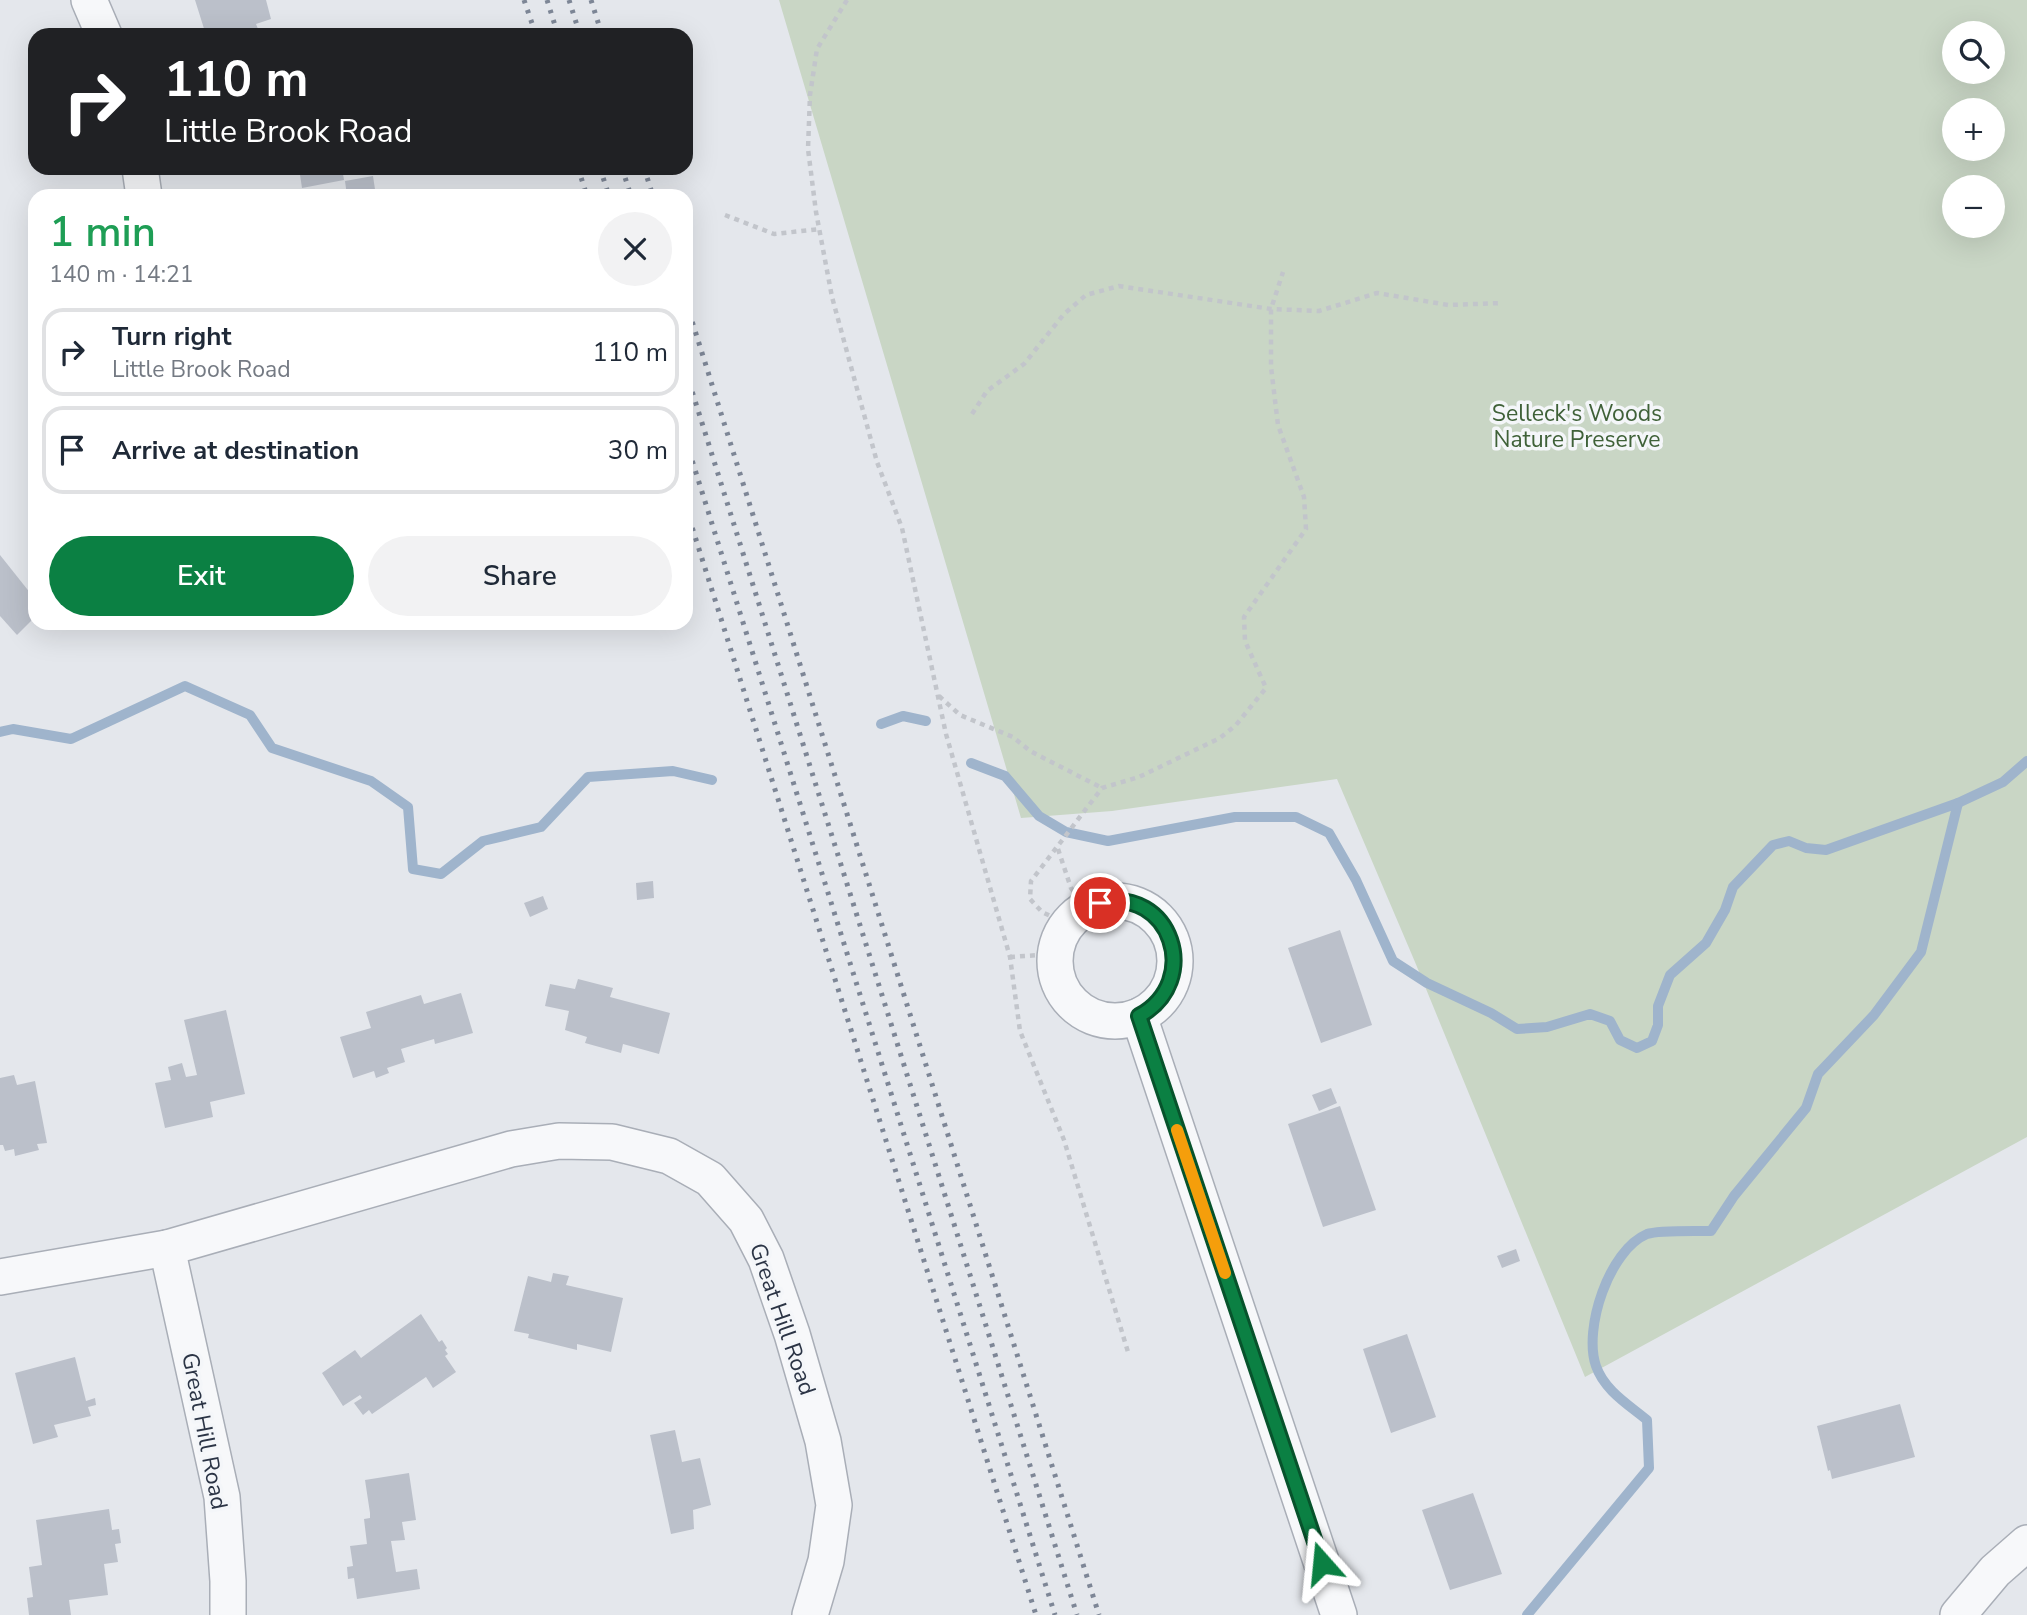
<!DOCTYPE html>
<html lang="en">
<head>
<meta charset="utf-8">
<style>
	:root { --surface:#fff; --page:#f2f2f3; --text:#1f2937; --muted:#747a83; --line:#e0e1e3; --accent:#0b8043 }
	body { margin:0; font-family:"Nunito Sans",sans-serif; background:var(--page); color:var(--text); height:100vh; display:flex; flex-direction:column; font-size:26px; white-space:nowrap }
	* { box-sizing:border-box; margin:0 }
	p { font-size:23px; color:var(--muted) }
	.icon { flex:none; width:38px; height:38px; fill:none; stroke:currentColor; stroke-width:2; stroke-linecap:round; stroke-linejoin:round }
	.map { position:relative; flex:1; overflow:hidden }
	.side { position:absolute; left:28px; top:189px; width:665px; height:441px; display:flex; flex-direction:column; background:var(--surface); border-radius:21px; box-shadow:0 7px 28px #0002 }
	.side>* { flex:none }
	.top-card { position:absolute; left:28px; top:28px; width:665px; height:147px; border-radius:21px; box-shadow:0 7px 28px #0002; background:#202124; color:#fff; overflow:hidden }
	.fabs { position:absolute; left:1942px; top:21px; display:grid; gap:14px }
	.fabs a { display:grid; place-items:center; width:63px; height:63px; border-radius:50%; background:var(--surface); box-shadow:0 7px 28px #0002; font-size:35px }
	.pin { position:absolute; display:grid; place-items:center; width:60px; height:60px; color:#fff; margin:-30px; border:4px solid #fff; border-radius:50%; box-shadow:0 2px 7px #0007 }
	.me { position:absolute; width:77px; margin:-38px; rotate:342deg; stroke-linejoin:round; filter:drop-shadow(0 0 5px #0008) }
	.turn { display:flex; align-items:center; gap:24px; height:147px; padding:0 21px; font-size:32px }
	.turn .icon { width:91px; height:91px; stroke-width:2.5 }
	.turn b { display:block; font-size:49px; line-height:60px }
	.round { display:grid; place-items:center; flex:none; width:74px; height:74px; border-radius:37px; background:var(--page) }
	.headline { display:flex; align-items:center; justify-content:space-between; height:119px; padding:0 21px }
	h1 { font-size:42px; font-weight:600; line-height:52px; color:#1e9e55 }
	.button { display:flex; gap:14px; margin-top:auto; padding:14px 21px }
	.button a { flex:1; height:80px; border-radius:42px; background:var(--accent); color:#fff; font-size:28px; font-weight:600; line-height:80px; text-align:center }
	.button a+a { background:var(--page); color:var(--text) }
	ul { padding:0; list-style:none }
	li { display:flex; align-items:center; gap:21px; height:88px; margin:0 14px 10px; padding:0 7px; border:4px solid var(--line); border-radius:21px }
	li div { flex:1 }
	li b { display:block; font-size:26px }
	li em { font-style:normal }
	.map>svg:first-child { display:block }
</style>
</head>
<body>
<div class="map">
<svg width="2027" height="1615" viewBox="0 0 2027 1615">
	<rect width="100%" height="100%" fill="#e4e7ec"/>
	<path fill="#c9d6c5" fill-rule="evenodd" d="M779,0h1248v1137l-442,240 -170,-415 -78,-183 -225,32 -91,7zM1955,33h38v39h-38zM1955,110h38v39h-38zM1955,187h38v39h-38z"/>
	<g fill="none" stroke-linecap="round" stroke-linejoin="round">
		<g stroke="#9fb4cc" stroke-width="10">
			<polyline points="881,724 903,716 926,721"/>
			<polyline points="0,732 13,729 71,739 185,686 250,715 272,748 371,781 408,807 413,869 441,874 483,841 541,827 588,777 673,771 712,780"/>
			<polyline points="971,763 1005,776 1039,816 1066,832 1108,841 1235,817 1296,817 1329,833 1356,880 1393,961 1427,983 1491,1013 1517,1029 1547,1027 1590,1014 1610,1021 1620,1040 1637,1048 1652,1041 1658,1025 1658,1006 1670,975 1706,943 1725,910 1733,887 1773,845 1789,841 1806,848 1826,850 1958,803 2003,782 2027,761"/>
			<path d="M1527,1615l122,-147 -2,-48c-18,-15 -43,-30 -51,-54 -13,-37 13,-116 51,-132 11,-4 50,-3 64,-3l23,-35 72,-88 12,-34 56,-59 47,-63 37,-149"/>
		</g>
	</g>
	<g fill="#bbc0ca">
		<polygon points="195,0 266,0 271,19 256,24 258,29 241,35 206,35"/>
		<polygon points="299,168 342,168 344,180 302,188"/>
		<polygon points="373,176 376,196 347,196 345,181"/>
		<polygon points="0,555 35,599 35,617 17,635 0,616"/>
		<polygon points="653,881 654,898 637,900 636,883"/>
		<polygon points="543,896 548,909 530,917 524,903"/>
		<polygon points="1340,930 1372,1025 1321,1043 1288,948"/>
		<polygon points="578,979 613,988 610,997 670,1013 659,1054 623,1044 621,1053 585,1043 587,1037 565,1030 569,1011 545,1006 550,984 575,989"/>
		<polygon points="461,993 473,1033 435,1044 434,1039 401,1049 405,1062 387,1068 389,1073 376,1078 374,1071 353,1078 340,1037 371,1028 366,1012 421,995 424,1004"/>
		<polygon points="226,1010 245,1094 210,1102 213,1117 165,1128 155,1083 171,1080 168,1067 182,1063 186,1077 197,1075 184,1020"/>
		<polygon points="14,1075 17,1085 35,1081 47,1143 37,1144 39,1150 15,1156 14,1149 5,1151 3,1145 0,1145 0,1078"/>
		<polygon points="1331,1088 1337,1103 1319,1111 1312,1095"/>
		<polygon points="1340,1106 1376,1210 1323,1227 1288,1124"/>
		<polygon points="1516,1249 1520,1261 1502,1268 1497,1256"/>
		<polygon points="553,1273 569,1276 566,1285 623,1298 611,1352 577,1344 577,1350 528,1338 529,1334 514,1331 528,1276 551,1282"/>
		<polygon points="421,1314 439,1342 442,1340 447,1348 445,1350 448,1354 445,1356 456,1372 433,1388 426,1377 372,1414 369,1410 363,1415 354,1403 362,1398 360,1395 343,1406 322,1373 355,1350 361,1358"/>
		<polygon points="1407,1334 1436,1417 1391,1433 1363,1349"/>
		<polygon points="75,1357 86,1401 95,1398 96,1405 88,1407 91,1416 54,1425 58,1437 33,1444 15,1373"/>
		<polygon points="1900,1404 1915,1457 1832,1479 1830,1470 1828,1471 1817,1426"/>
		<polygon points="675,1430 682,1462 700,1458 711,1505 693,1510 694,1529 671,1534 650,1435"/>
		<polygon points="409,1473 416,1520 402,1522 405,1540 391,1541 396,1572 417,1569 420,1589 357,1599 354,1578 348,1579 347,1567 353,1566 350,1546 367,1544 364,1519 370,1518 370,1513 365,1480"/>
		<polygon points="1473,1493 1502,1574 1450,1590 1422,1510"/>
		<polygon points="109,1509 112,1530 119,1529 121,1543 115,1544 118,1562 104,1564 108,1595 69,1600 71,1615 29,1615 27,1598 33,1597 29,1567 42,1565 36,1520"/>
	</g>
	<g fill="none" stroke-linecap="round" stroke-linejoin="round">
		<g stroke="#a9aeb7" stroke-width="38">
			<g id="street">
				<polyline points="89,0 104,35"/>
				<polyline points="140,168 144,196"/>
				<circle cx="1115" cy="961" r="60"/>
				<polyline points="1139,1016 1339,1615"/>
				<polyline points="0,1277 167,1248"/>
				<polyline points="228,1615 228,1581 222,1497 167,1248 511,1149 559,1141 612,1142 669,1156 710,1179 746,1220 766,1259 792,1334 823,1441 834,1505 826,1561 810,1615"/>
				<polyline points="1958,1615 1995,1571 2027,1543"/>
			</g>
		</g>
		<g stroke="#c2c5cb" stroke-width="4.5" stroke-dasharray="5 5" stroke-linecap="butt">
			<polyline points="847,0 817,49 810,95 808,149 816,212 832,297 877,462 902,528 946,734 1010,957 1020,1031 1064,1140 1128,1352"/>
			<polyline points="725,215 774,234 820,229"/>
			<polyline points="972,414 987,391 1024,364 1064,314 1086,295 1119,286 1271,309 1319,311 1377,293 1448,305 1502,303"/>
			<polyline points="939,696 960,715 1013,737 1030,751 1102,788"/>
			<polyline points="1058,849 1071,888 1087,908"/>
			<polyline points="1067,924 1042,912 1030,899 1031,881 1102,788 1139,777 1220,738 1236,725 1266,688 1245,641 1244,617 1306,529 1304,497 1278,425 1271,367 1271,309 1283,272"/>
			<polyline points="1010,957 1055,954"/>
		</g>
		<use href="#street" stroke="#f7f8fa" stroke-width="35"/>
		<g stroke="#7d8696" stroke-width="5" stroke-dasharray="3.5 7" stroke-linecap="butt">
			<polyline points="524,0 536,35"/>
			<polyline points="547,0 558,35"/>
			<polyline points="569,0 580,35"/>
			<polyline points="591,0 602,35"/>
			<polyline points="578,168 587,196"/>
			<polyline points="600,168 609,196"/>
			<polyline points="622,168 631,196"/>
			<polyline points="644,168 653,196"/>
			<polyline points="686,302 1099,1615"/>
			<polyline points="686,372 1077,1615"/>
			<polyline points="686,441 1055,1615"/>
			<polyline points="686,508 1036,1615"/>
		</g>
	</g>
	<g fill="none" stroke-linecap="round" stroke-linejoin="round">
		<g stroke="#07532c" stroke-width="18">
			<path id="route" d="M1100,903c71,-17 103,78 39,113l183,547"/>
		</g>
		<use href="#route" stroke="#0b8043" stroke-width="12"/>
		<polyline stroke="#f59e0b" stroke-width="12" points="1177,1130 1225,1273"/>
	</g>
	<g text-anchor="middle" stroke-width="7" stroke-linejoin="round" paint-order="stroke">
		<g font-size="23" fill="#3f6138" stroke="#f4f6f9">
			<text x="1577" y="421">Selleck's Woods<tspan x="1577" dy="26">Nature Preserve</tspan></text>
		</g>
		<g font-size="23" fill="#2b3445" stroke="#f4f6f9">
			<text transform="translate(783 1319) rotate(71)" y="8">Great Hill Road</text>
			<text transform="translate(205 1431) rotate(79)" y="8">Great Hill Road</text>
		</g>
	</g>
</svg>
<div class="fabs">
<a><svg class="icon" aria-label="search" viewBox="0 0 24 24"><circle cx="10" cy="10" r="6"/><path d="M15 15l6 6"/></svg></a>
<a>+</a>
<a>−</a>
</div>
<div class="pin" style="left:1100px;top:903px;background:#d93025"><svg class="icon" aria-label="arrive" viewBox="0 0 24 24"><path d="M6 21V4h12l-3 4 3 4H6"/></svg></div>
<svg class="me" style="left:1322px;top:1563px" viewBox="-20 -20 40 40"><path d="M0-17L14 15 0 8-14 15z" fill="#0b8043" stroke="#fff" stroke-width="4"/></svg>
<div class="top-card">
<div class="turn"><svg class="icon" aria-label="right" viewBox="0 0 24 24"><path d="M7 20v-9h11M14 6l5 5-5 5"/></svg><div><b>110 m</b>Little Brook Road</div></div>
</div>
<section class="side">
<div class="headline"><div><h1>1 min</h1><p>140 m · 14:21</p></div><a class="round"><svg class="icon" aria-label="close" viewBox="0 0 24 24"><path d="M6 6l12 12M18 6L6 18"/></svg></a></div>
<ul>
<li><svg class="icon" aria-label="right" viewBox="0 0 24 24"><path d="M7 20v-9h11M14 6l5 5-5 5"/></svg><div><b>Turn right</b><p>Little Brook Road</p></div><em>110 m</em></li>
<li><svg class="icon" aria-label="arrive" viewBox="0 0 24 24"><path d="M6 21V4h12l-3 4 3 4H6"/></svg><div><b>Arrive at destination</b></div><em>30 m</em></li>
</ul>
<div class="button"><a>Exit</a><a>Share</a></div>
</section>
</div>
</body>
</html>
